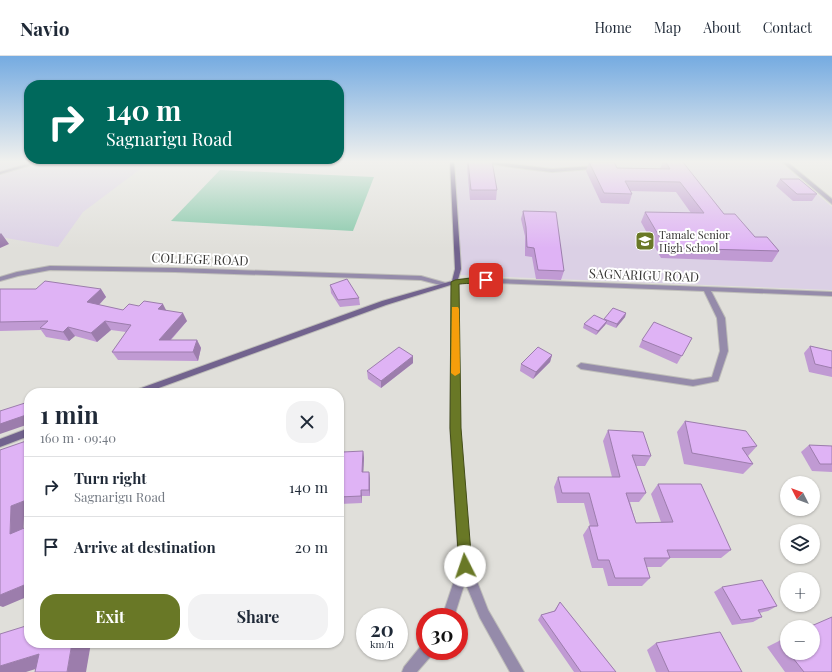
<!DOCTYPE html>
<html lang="en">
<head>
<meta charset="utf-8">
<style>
	:root { --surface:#fff; --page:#f2f2f3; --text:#1f2937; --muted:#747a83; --line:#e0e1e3; --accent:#697826 }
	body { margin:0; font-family:"Playfair Display",serif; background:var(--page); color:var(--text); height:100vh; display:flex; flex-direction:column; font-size:15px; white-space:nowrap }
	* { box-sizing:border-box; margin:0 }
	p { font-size:13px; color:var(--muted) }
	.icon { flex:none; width:22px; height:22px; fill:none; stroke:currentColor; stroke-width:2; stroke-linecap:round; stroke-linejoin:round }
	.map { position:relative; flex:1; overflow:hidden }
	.side { position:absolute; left:24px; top:332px; width:320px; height:260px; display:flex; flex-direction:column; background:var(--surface); border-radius:16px; box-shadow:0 1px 3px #0004 }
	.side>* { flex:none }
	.banner { position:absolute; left:24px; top:24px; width:320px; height:84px; border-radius:16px; box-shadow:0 1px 3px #0004; background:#00695c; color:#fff; overflow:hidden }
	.needle { width:26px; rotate:312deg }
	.controls { position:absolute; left:780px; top:420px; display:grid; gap:8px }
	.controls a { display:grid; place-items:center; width:40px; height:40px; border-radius:50%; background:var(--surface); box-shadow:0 1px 3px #0004; font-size:20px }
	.speed { position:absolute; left:356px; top:552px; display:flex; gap:8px; font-size:20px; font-weight:700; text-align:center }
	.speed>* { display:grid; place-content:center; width:52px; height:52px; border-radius:50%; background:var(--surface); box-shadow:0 1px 3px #0004; line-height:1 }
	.speed small { font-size:10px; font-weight:400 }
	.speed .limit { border:6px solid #d22; background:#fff; color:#111 }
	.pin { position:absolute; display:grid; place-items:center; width:34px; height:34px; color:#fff; margin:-17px; border-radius:8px; box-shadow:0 2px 6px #0006 }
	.me { position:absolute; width:44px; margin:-22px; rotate:356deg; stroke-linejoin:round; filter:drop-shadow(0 0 3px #0008) }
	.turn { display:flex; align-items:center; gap:14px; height:84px; padding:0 16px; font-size:18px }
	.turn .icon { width:52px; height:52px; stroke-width:2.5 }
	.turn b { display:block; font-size:28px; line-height:34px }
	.round { display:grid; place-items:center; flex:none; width:42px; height:42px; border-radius:16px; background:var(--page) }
	.head { display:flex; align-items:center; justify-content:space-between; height:68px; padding:0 16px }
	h1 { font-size:24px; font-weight:700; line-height:30px }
	.cta { display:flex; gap:8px; margin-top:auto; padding:8px 16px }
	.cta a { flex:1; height:46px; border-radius:16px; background:var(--accent); color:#fff; font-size:16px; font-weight:700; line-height:46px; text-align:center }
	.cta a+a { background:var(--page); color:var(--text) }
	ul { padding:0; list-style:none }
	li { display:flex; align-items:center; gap:12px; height:60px; padding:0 16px; border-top:1px solid var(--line) }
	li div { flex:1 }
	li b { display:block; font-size:15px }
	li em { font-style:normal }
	header { display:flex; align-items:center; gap:24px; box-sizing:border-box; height:56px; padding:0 20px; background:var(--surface); border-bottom:1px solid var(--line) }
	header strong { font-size:19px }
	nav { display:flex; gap:22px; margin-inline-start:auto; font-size:14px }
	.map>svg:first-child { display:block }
</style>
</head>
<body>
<header>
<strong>Navio</strong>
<nav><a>Home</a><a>Map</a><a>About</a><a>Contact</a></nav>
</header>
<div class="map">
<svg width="832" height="616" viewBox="0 0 832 616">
	<rect width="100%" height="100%" fill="#e0dfda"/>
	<g fill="#dbd0e5">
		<polygon points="0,105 151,105 83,156 58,191 0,181"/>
		<polygon points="455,105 779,105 832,151 832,234 460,219"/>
	</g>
	<polygon fill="#84c7a8" points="220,114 374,121 353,175 171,165"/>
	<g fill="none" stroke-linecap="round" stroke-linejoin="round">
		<g stroke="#bebdb9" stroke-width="2">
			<g id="street">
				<polygon points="37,105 45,105 0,118 0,116"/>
				<polygon points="471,105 489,105 552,113 594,110 599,108 599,105 603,105 604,109 591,113 552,116 526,113"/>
				<polygon points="781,105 786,105 832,143 832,148"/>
				<polygon points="50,210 175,212 421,220 446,227 447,228 444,230 421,224 175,216 50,214 18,220 0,225 0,221 17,216"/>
				<polygon points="471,222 832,236 832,240 711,235 725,262 728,295 718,325 693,330 581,313 577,310 581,307 693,324 712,321 720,295 717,262 704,235 471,226 458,228 460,372 471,510 488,554 524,616 510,616 480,562 465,526 454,561 442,561 459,510 450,372 452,226 455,224"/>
				<polygon points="425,589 425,595 432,595 431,600 417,616 402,616 404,611 421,590"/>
			</g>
		</g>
		<g stroke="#bebdb9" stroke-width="2">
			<g id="secondary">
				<polygon points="450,105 454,105 461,213 457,227 386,249 145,337 132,337 133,335 382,245 452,225 455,213"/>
				<polygon points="29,372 29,380 0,391 0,383"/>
			</g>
		</g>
		<use href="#street" fill="#958baa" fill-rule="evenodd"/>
		<use href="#secondary" fill="#72638e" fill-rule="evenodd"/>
	</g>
	<g fill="#c09ad3">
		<polygon points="467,105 492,105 497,134 496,144 470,144 467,112"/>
		<polygon points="663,105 682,105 724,158 755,181 779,195 772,206 661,202 641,166 645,156 691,157 676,136 630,135 632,138 629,148 601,147 586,115 589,106 617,112 660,113"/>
		<polygon points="780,123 817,138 812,145 793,145 776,130"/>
		<polygon points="523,155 564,215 561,224 536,223 532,201 525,200 525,180 521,163"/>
		<polygon points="330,229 359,242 360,249 340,251 331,237"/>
		<polygon points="0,233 101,233 106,241 99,249 123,254 166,254 187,265 171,284 197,284 201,292 198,305 118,304 112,296 126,276 111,274 97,286 75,280 69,285 46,281 41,274 0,275"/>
		<polygon points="626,257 625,261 616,272 606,268 596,279 583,272 584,268 603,264 604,263"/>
		<polygon points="692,282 677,308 639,291 642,284"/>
		<polygon points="810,290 832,295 832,321 809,316 804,297"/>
		<polygon points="552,299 550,306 533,323 520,315 521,308"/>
		<polygon points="413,300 413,307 381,332 368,323 367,315"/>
		<polygon points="685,365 757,390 748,400 753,408 743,418 684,408 677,376"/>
		<polygon points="608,374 651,400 645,410 636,410 646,437 639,446 630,446 636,467 661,466 651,438 658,428 731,494 721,502 670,502 661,511 646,511 650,522 642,530 608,530 603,512 592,512 583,479 589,470 590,470 584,447 557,447 554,431 558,421 612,421 603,385"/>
		<polygon points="809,389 832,390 832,416 812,415 801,396"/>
		<polygon points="363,395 364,402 363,416 369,416 370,423 370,440 362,440 362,447 340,448 339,443 339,435"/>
		<polygon points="722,531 777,550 768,555 759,557 762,561 753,566 732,569 714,536"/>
		<polygon points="560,546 616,616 574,616 538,564 541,559 554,555"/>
		<polygon points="787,581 787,597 813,597 832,616 785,616 767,591"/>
		<polygon points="656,587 742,616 656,616 647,594"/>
	</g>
	<g fill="#9c7dac">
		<polygon points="23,105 31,105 24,107"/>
		<polygon points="1,177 9,188 0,192 0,178"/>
		<polygon points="101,233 106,241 93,255 87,246"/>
		<polygon points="163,248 167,256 158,253"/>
		<polygon points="183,257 187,265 163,292 159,284"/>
		<polygon points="626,257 625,261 616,272 617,268"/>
		<polygon points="105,265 111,274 97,286 91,277"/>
		<polygon points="607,265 605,269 596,279 598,275"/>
		<polygon points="68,271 75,280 69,285 63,276"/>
		<polygon points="197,284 201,292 198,305 193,296"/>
		<polygon points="552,299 550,306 533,323 536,316"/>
		<polygon points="413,300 413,307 381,332 381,325"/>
		<polygon points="25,347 29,351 29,368 0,378 0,368"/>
		<polygon points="363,395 364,402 363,423 362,416"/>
		<polygon points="369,416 370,423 370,440 369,434"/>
		<polygon points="361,434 362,440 362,447 361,440"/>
		<polygon points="29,443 29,457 24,460 23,487 10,478 11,450"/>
		<polygon points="29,527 29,540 3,551 0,550 0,539"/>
		<polygon points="72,587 91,587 86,616 67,616"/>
		<polygon points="39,598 58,606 26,616 0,616 0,610"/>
	</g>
	<g fill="#dfb3f5" stroke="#9c7dac">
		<polygon points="468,105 492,105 497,134 471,134"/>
		<polygon points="665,105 682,105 724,158 735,158 755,181 767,181 779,195 666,192 645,156 704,157 680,126 625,125 632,138 604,137 589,106 614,106 617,112 670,113"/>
		<polygon points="780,123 799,123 817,138 797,138"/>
		<polygon points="523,155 556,156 564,215 538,214 534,192 527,191 526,171"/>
		<polygon points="347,223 359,242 338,244 330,229"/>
		<polygon points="45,225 101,233 87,246 123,254 129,248 139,250 144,245 163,248 158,253 183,257 159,284 197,284 193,296 112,296 131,269 105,265 91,277 68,271 63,276 40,272 48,265 0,266 0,233 36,233"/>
		<polygon points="613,252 626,257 617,268 604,263"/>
		<polygon points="594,259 607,265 598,275 584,268"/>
		<polygon points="654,266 692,282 682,300 642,284"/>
		<polygon points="810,290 832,295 832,312 815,308"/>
		<polygon points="399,291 413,300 381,325 367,315"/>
		<polygon points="538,291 552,299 536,316 521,308"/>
		<polygon points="25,347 29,358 0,368 0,355"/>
		<polygon points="685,365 746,375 757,390 742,392 753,408 692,397"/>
		<polygon points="608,374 643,376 651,400 632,399 646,437 626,437 636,467 673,466 658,428 701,428 731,494 667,494 670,502 644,502 650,522 615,522 609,504 598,504 589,470 598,470 589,437 562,437 558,421 620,421"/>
		<polygon points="29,384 29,443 11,450 10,478 29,470 29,527 0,539 0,394"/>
		<polygon points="809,389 832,390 832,408 820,408"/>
		<polygon points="363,395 362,416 369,416 369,434 361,434 361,440 339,441 339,435 343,396"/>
		<polygon points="762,524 777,550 758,554 762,561 741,564 722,531"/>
		<polygon points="560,546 616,616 581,616 541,559 555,555"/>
		<polygon points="832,561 832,616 804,616 789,597 813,597 813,571 809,571"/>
		<polygon points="29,569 29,587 72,587 67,616 35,616 39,598 0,610 0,578"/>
		<polygon points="720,576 742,616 669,616 656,587"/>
		<polygon points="787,581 787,594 780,584"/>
	</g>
	<linearGradient id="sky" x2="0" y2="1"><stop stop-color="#75abe1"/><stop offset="0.55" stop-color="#f1f1ee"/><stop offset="1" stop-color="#f1f1ee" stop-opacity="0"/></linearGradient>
	<rect width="832" height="192" fill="url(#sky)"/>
	<path fill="#697826" stroke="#444e19" d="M471,222h15l4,2c-5,4 -23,3 -31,4l2,144 11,138 -2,5 -5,2 -4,-2 -2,-5 -9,-138 1,-146 4,-2z"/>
	<polygon fill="#f59e0b" points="452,251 458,251 459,253 460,317 455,320 451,317"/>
	<defs>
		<g id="school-square" transform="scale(1)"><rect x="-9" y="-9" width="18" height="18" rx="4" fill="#697826" stroke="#fff"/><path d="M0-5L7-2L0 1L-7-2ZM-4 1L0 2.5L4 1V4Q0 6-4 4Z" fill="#fff"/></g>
	</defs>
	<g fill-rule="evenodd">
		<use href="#school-square" x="645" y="185"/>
	</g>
	<g text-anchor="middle" stroke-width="4" stroke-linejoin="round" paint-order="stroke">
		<g font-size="11" fill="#373634" stroke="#fff" text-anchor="start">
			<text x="659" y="183">Tamale Senior<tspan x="659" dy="13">High School</tspan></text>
		</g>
		<g font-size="13" fill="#373634" stroke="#fff">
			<text transform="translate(200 203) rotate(2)" y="5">COLLEGE ROAD</text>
			<text transform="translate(644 219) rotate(2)" y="5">SAGNARIGU ROAD</text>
		</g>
	</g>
</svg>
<div class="controls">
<a><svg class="needle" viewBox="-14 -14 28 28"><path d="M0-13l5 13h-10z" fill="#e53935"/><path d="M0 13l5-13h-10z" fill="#747a83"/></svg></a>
<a><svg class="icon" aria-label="layers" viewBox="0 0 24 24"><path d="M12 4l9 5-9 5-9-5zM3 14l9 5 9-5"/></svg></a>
<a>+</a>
<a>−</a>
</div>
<div class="speed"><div>20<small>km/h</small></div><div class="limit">30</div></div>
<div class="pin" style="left:486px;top:224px;background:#d93025"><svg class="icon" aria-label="arrive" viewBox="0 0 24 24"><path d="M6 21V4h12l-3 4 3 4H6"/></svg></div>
<svg class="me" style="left:465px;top:510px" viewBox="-20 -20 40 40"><circle r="19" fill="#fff"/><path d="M0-13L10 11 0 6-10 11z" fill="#697826"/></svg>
<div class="banner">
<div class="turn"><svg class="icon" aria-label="right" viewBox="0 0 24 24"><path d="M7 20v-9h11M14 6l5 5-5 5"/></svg><div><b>140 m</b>Sagnarigu Road</div></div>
</div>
<section class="side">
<div class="head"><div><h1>1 min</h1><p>160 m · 09:40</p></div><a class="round"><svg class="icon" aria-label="close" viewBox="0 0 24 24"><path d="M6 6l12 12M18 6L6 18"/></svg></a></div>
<ul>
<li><svg class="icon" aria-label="right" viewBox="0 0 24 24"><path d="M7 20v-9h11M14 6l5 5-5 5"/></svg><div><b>Turn right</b><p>Sagnarigu Road</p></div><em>140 m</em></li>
<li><svg class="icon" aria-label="arrive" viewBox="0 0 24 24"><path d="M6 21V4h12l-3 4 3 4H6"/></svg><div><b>Arrive at destination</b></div><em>20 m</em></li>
</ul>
<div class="cta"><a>Exit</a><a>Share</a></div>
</section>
</div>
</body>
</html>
